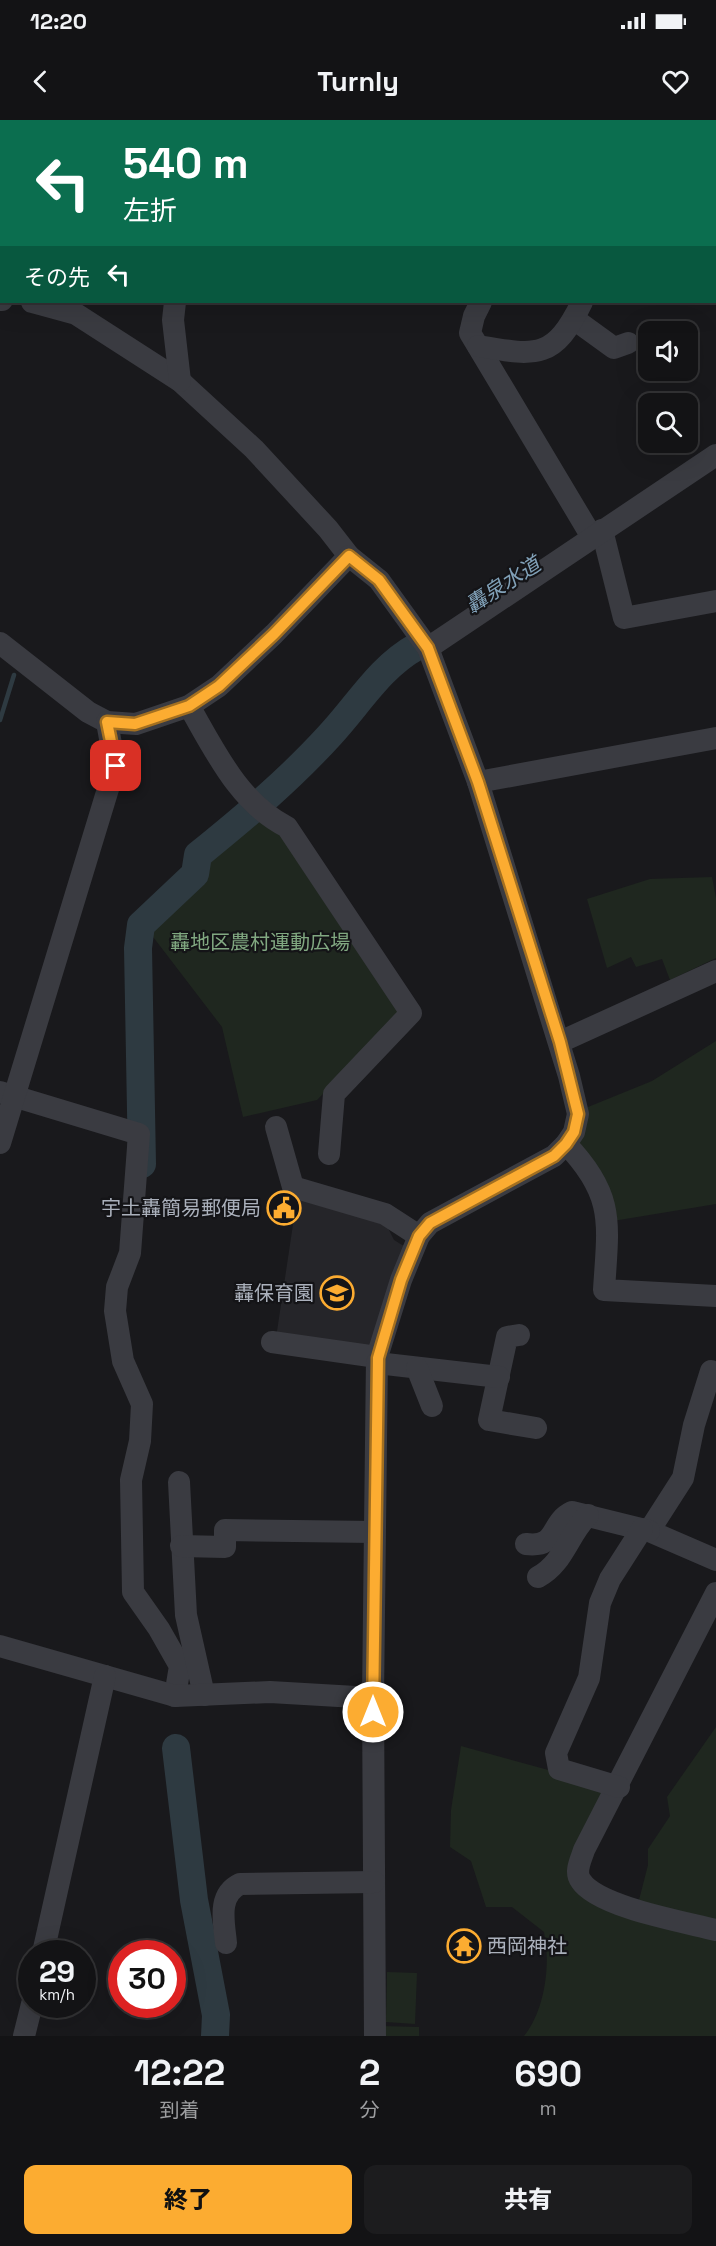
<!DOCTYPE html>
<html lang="ja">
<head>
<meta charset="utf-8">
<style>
	:root { --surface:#131315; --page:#1c1c1e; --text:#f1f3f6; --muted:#9d9ea0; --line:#323234; --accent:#fcac31 }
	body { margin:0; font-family:"Space Grotesk","Noto Sans JP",sans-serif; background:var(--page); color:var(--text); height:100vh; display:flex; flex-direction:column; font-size:22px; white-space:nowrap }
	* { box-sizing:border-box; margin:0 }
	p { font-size:20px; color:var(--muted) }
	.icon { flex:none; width:33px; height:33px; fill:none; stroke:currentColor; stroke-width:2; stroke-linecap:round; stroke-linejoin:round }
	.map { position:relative; height:1916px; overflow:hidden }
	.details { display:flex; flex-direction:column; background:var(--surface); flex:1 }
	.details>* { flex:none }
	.banner { position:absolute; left:0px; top:0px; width:717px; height:183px; box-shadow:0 6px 24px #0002,0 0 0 2px var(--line); background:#0b6e4f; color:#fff; overflow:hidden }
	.fabs { position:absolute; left:638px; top:201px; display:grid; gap:12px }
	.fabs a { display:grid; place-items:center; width:60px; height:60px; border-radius:12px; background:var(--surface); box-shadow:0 6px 24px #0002,0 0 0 2px var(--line); font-size:30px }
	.speed { position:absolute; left:18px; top:1820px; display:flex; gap:12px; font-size:30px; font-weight:700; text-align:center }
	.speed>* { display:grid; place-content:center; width:78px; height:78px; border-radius:50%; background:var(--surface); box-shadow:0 6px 24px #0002,0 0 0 2px var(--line); line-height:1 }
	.speed small { font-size:15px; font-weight:400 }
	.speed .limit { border:9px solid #d22; background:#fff; color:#111 }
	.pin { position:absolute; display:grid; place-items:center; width:51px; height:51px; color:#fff; margin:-26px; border-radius:12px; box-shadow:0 3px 9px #0006 }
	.me { position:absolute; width:66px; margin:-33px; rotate:0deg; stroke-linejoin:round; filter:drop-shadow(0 0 4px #0008) }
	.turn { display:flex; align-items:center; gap:21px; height:126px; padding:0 24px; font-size:27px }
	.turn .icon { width:78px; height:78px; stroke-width:2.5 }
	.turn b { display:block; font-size:42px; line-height:51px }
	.then { display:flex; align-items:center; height:57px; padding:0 24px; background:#0003; gap:12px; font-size:22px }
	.eta { display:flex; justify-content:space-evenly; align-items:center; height:102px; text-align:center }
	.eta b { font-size:36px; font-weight:800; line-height:42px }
	.action { display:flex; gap:12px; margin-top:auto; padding:12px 24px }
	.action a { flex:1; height:69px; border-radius:12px; background:var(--accent); color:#111; font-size:24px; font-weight:800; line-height:69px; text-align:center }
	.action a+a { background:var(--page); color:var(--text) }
	.status { display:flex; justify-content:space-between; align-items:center; height:42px; padding:0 30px; background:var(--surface); direction:ltr }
	.status svg { height:16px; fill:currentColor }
	header { display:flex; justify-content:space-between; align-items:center; height:78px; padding:0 24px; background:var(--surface); font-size:27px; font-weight:800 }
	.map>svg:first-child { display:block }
</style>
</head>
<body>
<div class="status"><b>12:20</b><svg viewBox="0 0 49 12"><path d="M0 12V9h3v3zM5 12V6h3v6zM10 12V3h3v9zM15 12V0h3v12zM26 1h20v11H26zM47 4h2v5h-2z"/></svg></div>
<header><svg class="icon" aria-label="back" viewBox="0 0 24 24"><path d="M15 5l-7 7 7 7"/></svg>Turnly<svg class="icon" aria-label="heart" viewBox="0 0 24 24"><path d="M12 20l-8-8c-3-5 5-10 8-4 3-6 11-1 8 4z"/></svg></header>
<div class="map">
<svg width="716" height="1916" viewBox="0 0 716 1916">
	<rect width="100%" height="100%" fill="#19191c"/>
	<polygon fill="#252529" points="297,1078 386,1104 394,1120 407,1128 372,1231 276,1218"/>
	<g fill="#1f271f">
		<polygon points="275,0 713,0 708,2"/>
		<polygon points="257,693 283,709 404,891 317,980 243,997 222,907 147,809 207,749 201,739"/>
		<polygon points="712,757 716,778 716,838 670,860 662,839 636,847 631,837 607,848 587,779 650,759"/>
		<path d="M716,921v163l-103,17c-5,-39 -9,-49 -38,-76l13,-38 64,-26z"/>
		<path d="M716,1607v309h-192c21,-26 27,-72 20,-104l-32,-25h-26l-15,-46 -21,-14 1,-37 10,-64 135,37 7,5 -27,98 63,14 9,-35v-16l22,-33 -3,-19z"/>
		<polygon points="387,1852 417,1853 415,1904 386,1902"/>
		<polygon points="381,1906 419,1907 419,1916 381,1916"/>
	</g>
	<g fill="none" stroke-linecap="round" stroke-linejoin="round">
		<polyline stroke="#2e3a41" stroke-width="4.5" points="0,600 14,555"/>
		<g stroke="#2e3a41" stroke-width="28">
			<path d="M142,1044l-4,-216 3,-23 54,-51 3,-19c47,-38 92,-76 132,-120 28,-30 50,-68 86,-88"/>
			<polyline points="176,1628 194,1780 216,1895 215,1916"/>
		</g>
		<g stroke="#3a3b41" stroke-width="22">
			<polyline points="147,0 147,2"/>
			<polyline points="0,180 2,180"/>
			<polyline points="32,182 76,194 180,261 254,329 328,409 349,436 379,460 428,528 478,662 569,956 578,994 574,1012 566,1024 554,1036 430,1103 419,1116 401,1160 377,1237 373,1578 375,1916"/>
			<polyline points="175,182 173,200 180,261"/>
			<polyline points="481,182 474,196 470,213 592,417"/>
			<polyline points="574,199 614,228 628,223"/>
			<path d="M478,226c59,10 76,14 104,-44"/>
			<polyline points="602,410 624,498 716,481"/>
			<polyline points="0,523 88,592 107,602 136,604 189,586 219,566 274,514 349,436"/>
			<polyline points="428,528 716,335"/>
			<path d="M189,586c26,45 50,97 98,121l124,186 -77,81 -5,60"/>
			<polyline points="478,662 716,618"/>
			<polyline points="560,922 716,851"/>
			<polyline points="0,972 139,1014 130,1133 117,1167 115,1191 123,1241 142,1284 140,1321 131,1360 133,1472 159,1509 180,1546 175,1576"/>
			<polyline points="276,1007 293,1067 385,1094 419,1116"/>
			<polyline points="0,1023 115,646 107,602"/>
			<path d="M566,1024c50,52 42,80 38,146l112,6"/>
			<polyline points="519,1215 507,1217 489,1300 536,1308"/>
			<polyline points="272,1222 377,1237"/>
			<polyline points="377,1243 499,1257"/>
			<polyline points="417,1248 432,1286"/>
			<polyline points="711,1251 694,1305 683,1358 649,1411 716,1440"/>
			<polyline points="179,1362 186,1495 204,1575"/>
			<path d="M526,1424c33,4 23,-21 46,-32l77,19"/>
			<polyline points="181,1426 225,1427 225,1410 374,1412"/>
			<path d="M538,1457c26,-14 30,-42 50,-62"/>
			<path d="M716,1473l-132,257c-3,10 -10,22 -3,31 17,26 104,41 135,49"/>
			<polyline points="0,1526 175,1576 270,1572 373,1578"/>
			<polyline points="619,1667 559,1649 556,1633 589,1558 600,1483 610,1459 642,1409"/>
			<path d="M226,1823c-2,-21 -9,-48 14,-59l134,-2"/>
			<polyline points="43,1833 105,1556"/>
			<polyline points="24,1916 32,1884"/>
		</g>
	</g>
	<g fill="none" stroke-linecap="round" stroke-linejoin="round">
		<g stroke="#a47020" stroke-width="15">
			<polyline id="route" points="116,646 107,602 135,604 189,586 219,566 274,514 349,436 379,460 428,528 478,662 560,922 578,994 574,1012 566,1024 554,1036 430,1103 419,1116 401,1160 378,1238 373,1592"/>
		</g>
		<use href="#route" stroke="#fcac31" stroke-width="10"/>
	</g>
	<defs>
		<g id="civic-ring" transform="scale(1.725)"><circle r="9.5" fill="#141417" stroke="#fcac31" stroke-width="1.5"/><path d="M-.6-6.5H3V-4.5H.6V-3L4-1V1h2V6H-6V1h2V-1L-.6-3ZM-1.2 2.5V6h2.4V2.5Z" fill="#fcac31"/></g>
		<g id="school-ring" transform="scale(1.725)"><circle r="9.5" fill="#141417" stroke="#fcac31" stroke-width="1.5"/><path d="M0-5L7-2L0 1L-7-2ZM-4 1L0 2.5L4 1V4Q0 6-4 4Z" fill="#fcac31"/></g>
		<g id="temple-ring" transform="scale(1.725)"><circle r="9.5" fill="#141417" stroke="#fcac31" stroke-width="1.5"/><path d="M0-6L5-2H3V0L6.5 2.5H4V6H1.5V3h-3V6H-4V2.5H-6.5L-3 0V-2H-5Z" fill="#fcac31"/></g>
	</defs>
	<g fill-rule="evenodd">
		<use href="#civic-ring" x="284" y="1088"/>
		<use href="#school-ring" x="337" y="1173"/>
		<use href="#temple-ring" x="464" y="1826"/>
	</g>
	<g text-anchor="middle" stroke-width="4.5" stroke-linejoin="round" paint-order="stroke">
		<g font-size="20" fill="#81a881" stroke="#141417">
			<text x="260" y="829">轟地区農村運動広場</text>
		</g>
		<g font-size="20" fill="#abb1bc" stroke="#141417" text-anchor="end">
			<text x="261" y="1095">宇土轟簡易郵便局</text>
			<text x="314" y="1180">轟保育園</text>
			<text x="487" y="1833" text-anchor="start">西岡神社</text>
		</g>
		<g font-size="21" font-style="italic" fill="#81a1b8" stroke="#141417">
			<text transform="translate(503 465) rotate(-33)" y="7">轟泉水道</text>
		</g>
	</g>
</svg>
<div class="fabs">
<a><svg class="icon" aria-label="sound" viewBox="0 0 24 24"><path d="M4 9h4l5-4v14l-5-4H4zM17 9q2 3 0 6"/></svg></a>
<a><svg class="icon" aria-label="search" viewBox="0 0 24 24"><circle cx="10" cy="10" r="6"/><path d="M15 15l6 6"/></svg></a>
</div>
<div class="speed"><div>29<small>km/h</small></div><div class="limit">30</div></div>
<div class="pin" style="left:116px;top:646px;background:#d93025"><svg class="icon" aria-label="arrive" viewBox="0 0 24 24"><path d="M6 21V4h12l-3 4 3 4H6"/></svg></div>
<svg class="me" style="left:373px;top:1592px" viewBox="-20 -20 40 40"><circle r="17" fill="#fcac31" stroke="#fff" stroke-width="3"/><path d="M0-11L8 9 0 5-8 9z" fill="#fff"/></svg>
<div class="banner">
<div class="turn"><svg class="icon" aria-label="left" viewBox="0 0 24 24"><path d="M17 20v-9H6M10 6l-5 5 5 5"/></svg><div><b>540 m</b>左折</div></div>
<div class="then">その先<svg class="icon" aria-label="left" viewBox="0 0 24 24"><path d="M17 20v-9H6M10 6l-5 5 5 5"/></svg></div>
</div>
</div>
<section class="details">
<div class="eta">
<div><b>12:22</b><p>到着</p></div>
<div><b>2</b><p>分</p></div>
<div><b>690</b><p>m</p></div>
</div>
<div class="action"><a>終了</a><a>共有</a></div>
</section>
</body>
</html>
